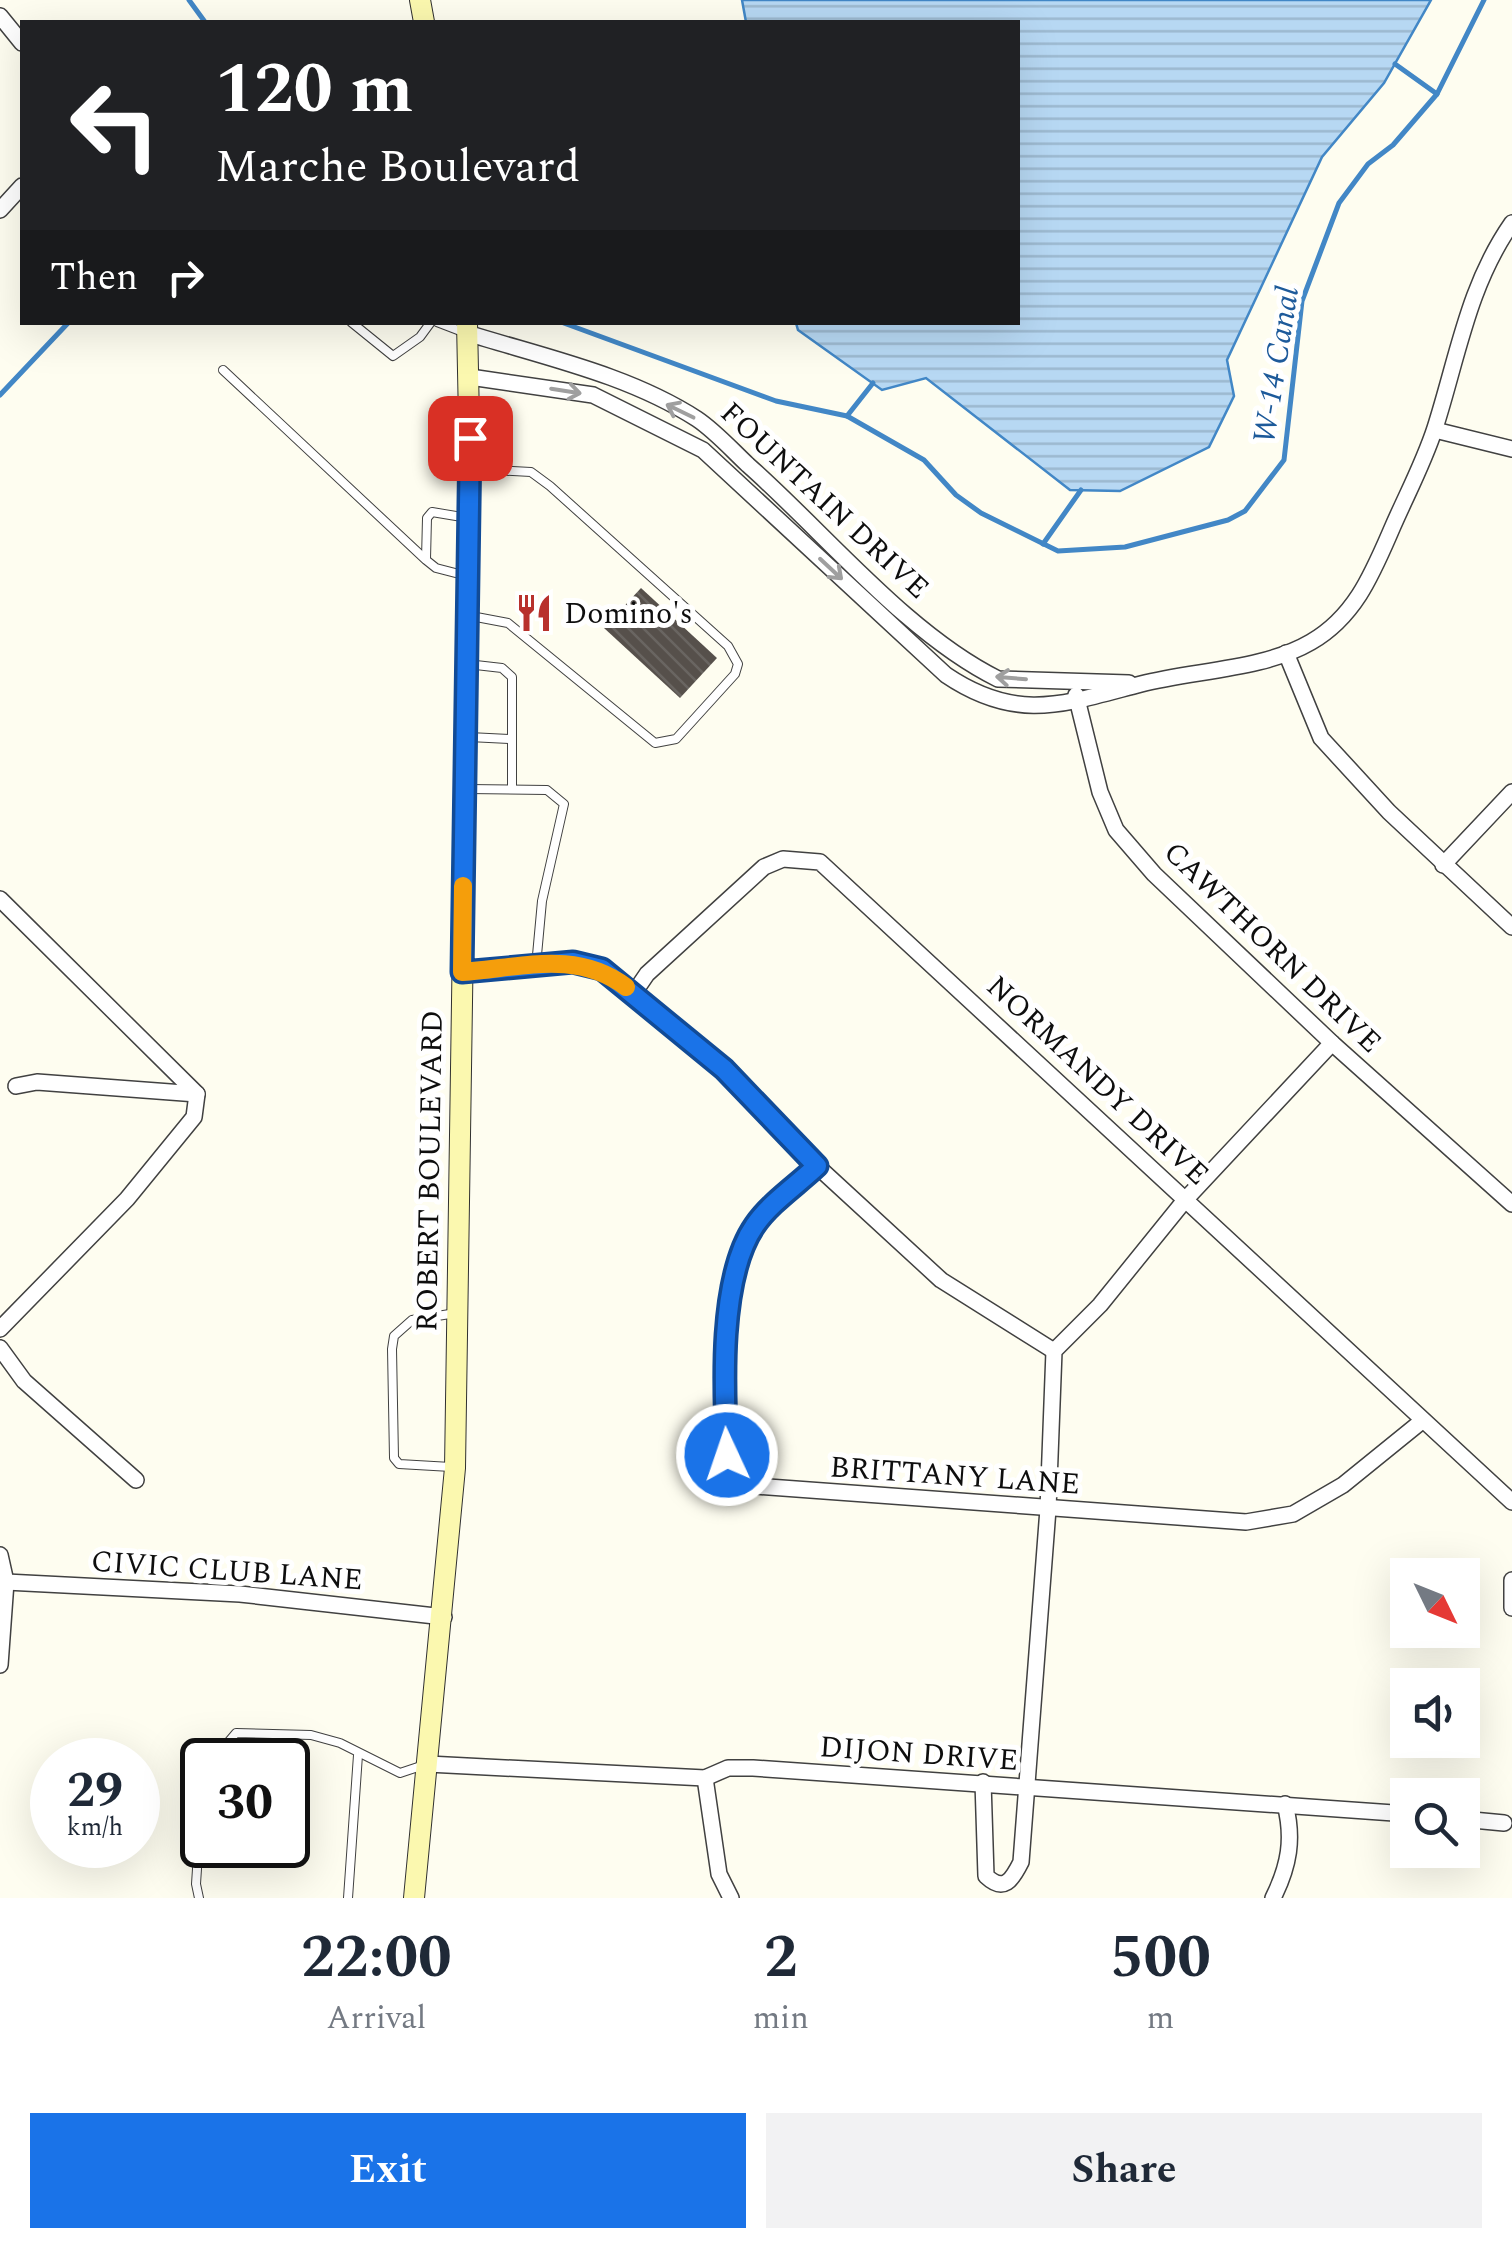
<!DOCTYPE html>
<html lang="en">
<head>
<meta charset="utf-8">
<style>
	:root { --surface:#fff; --page:#f2f2f3; --text:#1f2937; --muted:#747a83; --accent:#1a73e8 }
	body { margin:0; font-family:Spectral,serif; background:var(--page); color:var(--text); height:100vh; display:flex; flex-direction:column; font-size:38px; white-space:nowrap }
	* { box-sizing:border-box; margin:0 }
	p { font-size:32px; color:var(--muted) }
	.icon { flex:none; width:55px; height:55px; fill:none; stroke:currentColor; stroke-width:2; stroke-linecap:round; stroke-linejoin:round }
	.map { position:relative; height:1898px; overflow:hidden }
	.side { display:flex; flex-direction:column; background:var(--surface); flex:1 }
	.side>* { flex:none }
	.banner { position:absolute; left:20px; top:20px; width:1000px; height:305px; border-radius:0px; box-shadow:0 10px 40px #0002; background:#202124; color:#fff; overflow:hidden }
	.needle { width:65px; rotate:133deg }
	.buttons { position:absolute; left:1390px; top:1558px; display:grid; gap:20px }
	.buttons a { display:grid; place-items:center; width:90px; height:90px; border-radius:0px; background:var(--surface); box-shadow:0 10px 40px #0002; font-size:50px }
	.speed { position:absolute; left:30px; top:1738px; display:flex; gap:20px; font-size:50px; font-weight:700; text-align:center }
	.speed>* { display:grid; place-content:center; width:130px; height:130px; border-radius:50%; background:var(--surface); box-shadow:0 10px 40px #0002; line-height:1 }
	.speed small { font-size:25px; font-weight:400 }
	.speed .limit { border:5px solid #111; border-radius:15px; background:#fff; color:#111 }
	.pin { position:absolute; display:grid; place-items:center; width:85px; height:85px; color:#fff; margin:-42px; border-radius:20px; box-shadow:0 5px 15px #0006 }
	.me { position:absolute; width:110px; margin:-55px; rotate:357deg; stroke-linejoin:round; filter:drop-shadow(0 0 8px #0008) }
	.turn { display:flex; align-items:center; gap:35px; height:210px; padding:0 30px; font-size:45px }
	.turn .icon { width:130px; height:130px; stroke-width:2.5 }
	.turn b { display:block; font-size:70px; line-height:85px }
	.then { display:flex; align-items:center; height:95px; padding:0 30px; background:#0003; gap:20px; font-size:38px }
	.eta { display:flex; justify-content:space-evenly; align-items:center; height:170px; text-align:center }
	.eta b { font-size:60px; font-weight:700; line-height:70px }
	.button { display:flex; gap:20px; margin-top:auto; padding:20px 30px }
	.button a { flex:1; height:115px; border-radius:0px; background:var(--accent); color:#fff; font-size:40px; font-weight:700; line-height:115px; text-align:center }
	.button a+a { background:var(--page); color:var(--text) }
	.map>svg:first-child { display:block }
</style>
</head>
<body>
<div class="map">
<svg width="1512" height="1898" viewBox="0 0 1512 1898">
	<defs>
		<pattern id="water-rules" width="6" height="5" patternUnits="userSpaceOnUse" patternTransform="scale(2.5)"><rect width="6" height="5" fill="#b7d8f3"/><path d="M0 2.5h6" fill="none" stroke="#9cb8cf"/></pattern>
		<pattern id="building-back-hatch" width="6" height="6" patternUnits="userSpaceOnUse" patternTransform="scale(2.5)"><rect width="6" height="6" fill="#56504b"/><path d="M-1 5l2 2M0 0l6 6M5-1l2 2" fill="none" stroke="#696561"/></pattern>
	</defs>
	<rect width="100%" height="100%" fill="#fefdf0"/>
	<polygon fill="url(#water-rules)" stroke="#4287c6" stroke-width="2.5" points="742,0 1431,0 1384,83 1322,157 1227,360 1234,396 1209,447 1120,491 1070,490 926,378 882,390 798,330 796,323 1018,322 1018,22 746,22"/>
	<g fill="none" stroke-linecap="round" stroke-linejoin="round">
		<g stroke="#4287c6" stroke-width="5">
			<polyline points="189,0 205,22"/>
			<polyline points="1395,64 1437,94"/>
			<polyline points="561,322 776,401 847,416 924,460 956,495 981,513 1058,551 1125,547 1228,520 1245,511 1284,460 1302,301 1339,203 1368,164 1393,145 1437,94 1484,0"/>
			<polyline points="0,395 69,322"/>
			<polyline points="847,416 873,383"/>
			<polyline points="1043,544 1081,490"/>
		</g>
	</g>
	<polygon fill="url(#building-back-hatch)" points="641,588 717,658 680,698 604,628"/>
	<g fill="none" stroke-linecap="round" stroke-linejoin="round">
		<g stroke="#414141" stroke-width="10">
			<g id="service">
				<polyline points="351,322 393,356 420,337 431,322"/>
				<polyline points="437,322 463,332"/>
				<polyline points="223,370 426,560 436,568 467,576"/>
				<polyline points="426,559 427,518 432,512 468,518"/>
				<polyline points="471,616 508,623 655,743 676,739 735,674 738,664 728,646 550,486 531,472 473,469"/>
				<polyline points="467,664 502,668 512,677 512,789"/>
				<polyline points="469,737 509,739"/>
				<polyline points="468,789 547,790 564,804 542,901 536,966"/>
				<polyline points="451,1467 399,1464 394,1458 392,1349 394,1336 412,1320 456,1313"/>
				<polyline points="213,1760 236,1733 311,1735 340,1743 400,1773 424,1765"/>
				<polyline points="199,1898 196,1884 202,1793"/>
				<polyline points="348,1898 358,1755"/>
			</g>
		</g>
		<g stroke="#414141" stroke-width="18">
			<g id="minor">
				<polyline points="0,16 22,43"/>
				<polyline points="0,210 22,186"/>
				<path d="M467,333c77,24 162,42 230,86 18,12 35,31 51,46 77,68 159,169 250,214l131,4"/>
				<path d="M470,377l123,18 110,55 243,225c71,48 118,29 195,9 54,-14 122,-14 170,-42 45,-26 62,-70 82,-116 14,-32 31,-64 42,-98 23,-72 33,-142 77,-205"/>
				<polyline points="1435,430 1512,449"/>
				<polyline points="1286,653 1321,738 1389,812 1512,927"/>
				<polyline points="1076,695 1100,792 1116,830 1154,874 1332,1043 1512,1204"/>
				<polyline points="1443,865 1512,792"/>
				<polyline points="0,899 197,1094 194,1117 127,1199 0,1329"/>
				<polyline points="462,973 573,962 603,969 723,1069 817,1166 941,1280 1054,1351"/>
				<polyline points="634,993 647,974 764,867 783,859 820,862 1512,1502"/>
				<polyline points="16,1086 37,1082 197,1094"/>
				<path d="M817,1166c-20,19 -46,37 -62,58 -25,35 -43,195 -26,234 6,12 15,20 26,28l491,36 47,-8 50,-29 79,-64"/>
				<polyline points="0,1348 24,1381 136,1480"/>
				<polyline points="0,1555 6,1582 0,1665"/>
				<polyline points="1512,1580 1512,1608"/>
				<polyline points="6,1582 240,1594 444,1617"/>
				<polyline points="428,1764 705,1778 728,1768 753,1768 1408,1814"/>
				<polyline points="705,1778 719,1874 731,1898"/>
				<path d="M983,1782l3,94c18,17 26,4 35,-14l27,-353 6,-158 46,-46 85,-105 147,-157"/>
				<polyline points="1462,1819 1504,1823"/>
				<path d="M1273,1898c16,-32 21,-59 12,-94"/>
			</g>
		</g>
		<g stroke="#303030" stroke-width="22">
			<g id="secondary">
				<polyline points="420,0 424,22"/>
				<polyline points="414,1898 455,1468 470,469 467,322"/>
			</g>
		</g>
		<use href="#service" stroke="#fff" stroke-width="8"/>
		<use href="#minor" stroke="#fff" stroke-width="15"/>
		<use href="#secondary" stroke="#fbf8af" stroke-width="20"/>
	</g>
	<defs><path id="oneway-shaft" d="M-6 0H5M1.5-3L5.5 0L1.5 3" fill="none" stroke-width="1.6" stroke-linecap="round" stroke-linejoin="round" transform="scale(2.5)"/></defs>
	<g stroke="#9f9f9f">
		<use href="#oneway-shaft" transform="translate(566 391) rotate(9)"/>
		<use href="#oneway-shaft" transform="translate(680 411) rotate(-154)"/>
		<use href="#oneway-shaft" transform="translate(831 569) rotate(43)"/>
		<use href="#oneway-shaft" transform="translate(1011 678) rotate(-175)"/>
	</g>
	<g fill="none" stroke-linecap="round" stroke-linejoin="round">
		<g stroke="#114b97" stroke-width="25">
			<path id="route" d="M470,438l-8,534 111,-10 29,7 122,100 93,97c-20,19 -47,37 -62,59 -37,53 -31,167 -28,230"/>
		</g>
		<use href="#route" stroke="#1a73e8" stroke-width="18"/>
		<path stroke="#f59e0b" stroke-width="18" d="M463,886l-1,86c59,-4 114,-23 164,15"/>
	</g>
	<defs>
		<g id="restaurant-bare" transform="scale(3)"><path d="M-5-6h1v4h1v-4h1v4h1v-4h1v5L-1.5 .5V6h-2V.5L-5-1ZM5-6V6H3V1.5H1.5Q1.5-4 5-6Z" fill="#b8312d" stroke="#fff" stroke-width="2.5" paint-order="stroke"/></g>
	</defs>
	<g fill-rule="evenodd">
		<use href="#restaurant-bare" x="534" y="613"/>
	</g>
	<g text-anchor="middle" stroke-width="10" stroke-linejoin="round" paint-order="stroke">
		<g font-size="30" fill="#0e0e0e" stroke="#fff">
			<text transform="translate(825 500) rotate(43)" y="10">FOUNTAIN DRIVE</text>
			<text transform="translate(1273 947) rotate(44)" y="10">CAWTHORN DRIVE</text>
			<text transform="translate(1098 1080) rotate(43)" y="10">NORMANDY DRIVE</text>
			<text transform="translate(429 1171) rotate(-89)" y="10">ROBERT BOULEVARD</text>
			<text transform="translate(955 1475) rotate(4)" y="10">BRITTANY LANE</text>
			<text transform="translate(227 1570) rotate(4)" y="10">CIVIC CLUB LANE</text>
			<text transform="translate(919 1753) rotate(4)" y="10">DIJON DRIVE</text>
		</g>
		<g font-size="30" fill="#0e0e0e" stroke="#fff" text-anchor="start">
			<text x="564" y="623">Domino's</text>
		</g>
		<g font-size="32" font-style="italic" fill="#1d5a9a" stroke="#fff">
			<text transform="translate(1275 365) rotate(-81)" y="11">W-14 Canal</text>
		</g>
	</g>
</svg>
<div class="buttons">
<a><svg class="needle" viewBox="-14 -14 28 28"><path d="M0-13l5 13h-10z" fill="#e53935"/><path d="M0 13l5-13h-10z" fill="#747a83"/></svg></a>
<a><svg class="icon" aria-label="sound" viewBox="0 0 24 24"><path d="M4 9h4l5-4v14l-5-4H4zM17 9q2 3 0 6"/></svg></a>
<a><svg class="icon" aria-label="search" viewBox="0 0 24 24"><circle cx="10" cy="10" r="6"/><path d="M15 15l6 6"/></svg></a>
</div>
<div class="speed"><div>29<small>km/h</small></div><div class="limit">30</div></div>
<div class="pin" style="left:470px;top:438px;background:#d93025"><svg class="icon" aria-label="arrive" viewBox="0 0 24 24"><path d="M6 21V4h12l-3 4 3 4H6"/></svg></div>
<svg class="me" style="left:727px;top:1455px" viewBox="-20 -20 40 40"><circle r="17" fill="#1a73e8" stroke="#fff" stroke-width="3"/><path d="M0-11L8 9 0 5-8 9z" fill="#fff"/></svg>
<div class="banner">
<div class="turn"><svg class="icon" aria-label="left" viewBox="0 0 24 24"><path d="M17 20v-9H6M10 6l-5 5 5 5"/></svg><div><b>120 m</b>Marche Boulevard</div></div>
<div class="then">Then<svg class="icon" aria-label="right" viewBox="0 0 24 24"><path d="M7 20v-9h11M14 6l5 5-5 5"/></svg></div>
</div>
</div>
<section class="side">
<div class="eta">
<div><b>22:00</b><p>Arrival</p></div>
<div><b>2</b><p>min</p></div>
<div><b>500</b><p>m</p></div>
</div>
<div class="button"><a>Exit</a><a>Share</a></div>
</section>
</body>
</html>
